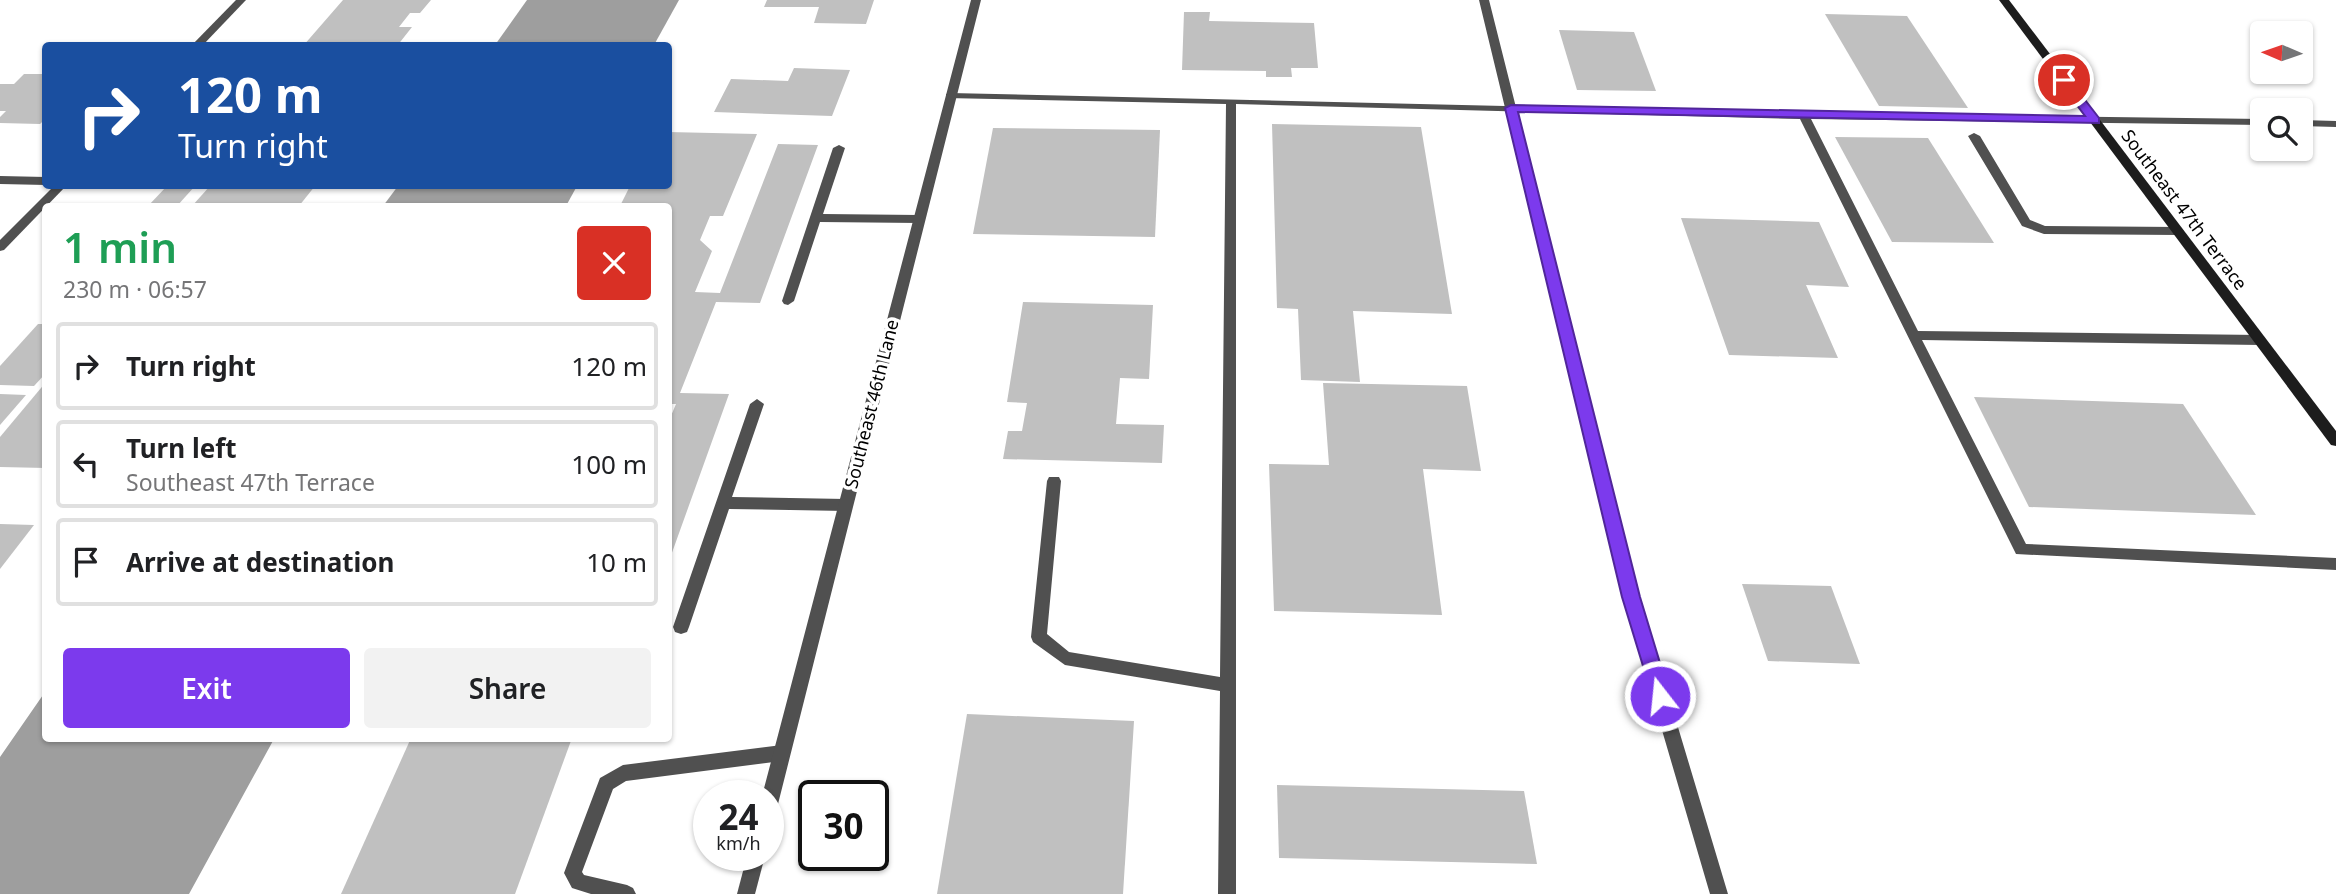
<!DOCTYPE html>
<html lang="en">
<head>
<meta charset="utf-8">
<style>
	:root { --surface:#fff; --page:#f2f2f2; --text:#202124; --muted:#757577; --line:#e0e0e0; --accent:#7c3aed }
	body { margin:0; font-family:"Noto Sans",sans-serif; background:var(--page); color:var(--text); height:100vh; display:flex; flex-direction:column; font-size:26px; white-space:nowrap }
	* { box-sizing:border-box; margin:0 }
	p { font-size:23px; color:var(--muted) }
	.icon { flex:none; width:38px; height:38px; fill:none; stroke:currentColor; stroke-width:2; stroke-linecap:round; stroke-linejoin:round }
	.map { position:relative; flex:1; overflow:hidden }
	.side { position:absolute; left:42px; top:203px; width:630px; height:539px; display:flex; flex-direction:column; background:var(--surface); border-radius:7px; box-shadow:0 2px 5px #0004 }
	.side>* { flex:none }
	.top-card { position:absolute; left:42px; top:42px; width:630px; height:147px; border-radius:7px; box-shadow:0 2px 5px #0004; background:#1a4fa0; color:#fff; overflow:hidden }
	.needle { width:46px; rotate:272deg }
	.buttons { position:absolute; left:2250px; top:21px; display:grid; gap:14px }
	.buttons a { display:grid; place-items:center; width:63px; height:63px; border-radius:7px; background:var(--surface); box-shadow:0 2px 5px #0004; font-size:35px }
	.speed { position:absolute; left:693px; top:780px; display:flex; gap:14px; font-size:35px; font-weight:700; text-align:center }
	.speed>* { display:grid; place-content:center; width:91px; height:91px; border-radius:50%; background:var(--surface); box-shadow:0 2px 5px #0004; line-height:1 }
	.speed small { font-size:18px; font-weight:400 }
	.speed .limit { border:4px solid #111; border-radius:10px; background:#fff; color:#111 }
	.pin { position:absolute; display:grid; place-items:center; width:60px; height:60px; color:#fff; margin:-30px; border:4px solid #fff; border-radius:50%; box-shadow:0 2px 7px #0007 }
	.me { position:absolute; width:77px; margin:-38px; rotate:344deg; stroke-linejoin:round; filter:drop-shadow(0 0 5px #0008) }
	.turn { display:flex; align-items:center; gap:24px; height:147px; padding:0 21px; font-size:32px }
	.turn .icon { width:91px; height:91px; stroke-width:2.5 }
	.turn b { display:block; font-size:49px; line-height:60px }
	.round { display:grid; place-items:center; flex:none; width:74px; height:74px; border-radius:7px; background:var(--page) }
	.head { display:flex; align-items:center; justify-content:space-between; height:119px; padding:0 21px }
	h1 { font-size:42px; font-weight:600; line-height:52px; color:#1e9e55 }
	.primary-button { display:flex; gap:14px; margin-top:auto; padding:14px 21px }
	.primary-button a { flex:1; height:80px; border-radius:7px; background:var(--accent); color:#fff; font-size:28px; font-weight:600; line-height:80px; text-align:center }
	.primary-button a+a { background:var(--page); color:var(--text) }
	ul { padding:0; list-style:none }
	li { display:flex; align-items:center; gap:21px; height:88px; margin:0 14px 10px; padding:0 7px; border:4px solid var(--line); border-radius:7px }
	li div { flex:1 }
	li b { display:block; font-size:26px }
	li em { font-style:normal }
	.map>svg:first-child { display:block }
</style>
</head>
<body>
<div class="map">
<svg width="2336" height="894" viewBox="0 0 2336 894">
	<rect width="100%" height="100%" fill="#fff"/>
	<g fill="#9e9e9e">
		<polygon points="527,0 679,0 654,45 495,45"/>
		<polygon points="398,186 577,186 566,206 383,206"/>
		<polygon points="45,692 46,738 274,739 189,894 0,894 0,757"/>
	</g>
	<g fill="#c0c0c0">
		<polygon points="343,0 431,0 420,13 410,13 399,27 412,27 397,46 303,46"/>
		<polygon points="767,0 874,0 866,24 814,23 819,7 764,7"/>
		<polygon points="1184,12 1210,12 1209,21 1314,23 1318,68 1291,68 1292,77 1266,77 1266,71 1182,70"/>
		<polygon points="1825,14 1907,16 1968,108 1879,106"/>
		<polygon points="1559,30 1634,32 1656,91 1577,90"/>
		<polygon points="794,68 850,70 832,116 714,112 731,79 788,81"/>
		<polygon points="24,74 46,74 46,118 40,124 0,123 0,117 6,111 0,111 0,84 14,84"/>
		<polygon points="1272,124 1421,127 1452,314 1353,311 1360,382 1301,380 1298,309 1277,308"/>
		<polygon points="993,128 1160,130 1155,237 973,234"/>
		<polygon points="668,132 757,134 723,216 710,216 700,240 712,251 695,292 720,293 778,144 818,145 760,303 716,302 680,393 729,394 669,561 668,423 676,404 668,404 668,206 620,206 630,186 668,186"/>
		<polygon points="1835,137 1928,138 1994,243 1892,242"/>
		<polygon points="167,186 195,186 177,206 148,206"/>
		<polygon points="210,186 315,186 299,206 192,206"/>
		<polygon points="1681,218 1819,222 1849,287 1806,285 1838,358 1729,355"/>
		<polygon points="1023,302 1153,305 1149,379 1120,378 1116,424 1164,425 1162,463 1003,459 1008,431 1022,431 1027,403 1007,402"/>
		<polygon points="38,324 46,324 46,373 34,386 0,385 0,366"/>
		<polygon points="46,382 46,468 0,467 0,437"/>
		<polygon points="1323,383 1467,386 1481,471 1423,469 1442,615 1274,611 1269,464 1329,465"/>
		<polygon points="0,394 26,395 0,425"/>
		<polygon points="1974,397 2183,404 2256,515 2029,507"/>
		<polygon points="0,524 34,525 0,569"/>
		<polygon points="1742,584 1831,586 1860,664 1768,661"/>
		<polygon points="967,714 1134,721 1123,894 937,894"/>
		<polygon points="411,738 572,738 515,894 341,894"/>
		<polygon points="1277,785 1524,791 1537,864 1279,858"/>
	</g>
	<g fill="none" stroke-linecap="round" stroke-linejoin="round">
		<g fill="#505050" fill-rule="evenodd">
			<polygon points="950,93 1804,113 2263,119 2263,125 1811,119 1918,331 2260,335 2266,340 2260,345 1922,340 2026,544 2336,558 2336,570 2016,554 1800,119 1236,104 1236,894 1218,894 1220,691 1065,665 1033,642 1031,637 1047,481 1049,477 1059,477 1061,481 1047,634 1069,652 1220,677 1226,104 946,98 946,94"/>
			<polygon points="2301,120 2336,121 2336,127 2301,126"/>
			<polygon points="1974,133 1980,136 2030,220 2045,226 2178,227 2184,231 2178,235 2044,234 2022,226 1968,136"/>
			<polygon points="839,145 845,148 823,214 919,215 925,219 919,223 820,222 794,301 788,305 784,304 782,301 833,148"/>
			<polygon points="757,399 764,404 732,497 846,499 851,501 853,505 851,509 846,511 729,509 689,627 687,632 681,634 675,632 673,627 750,404"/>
			<polygon points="782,745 788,748 790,753 788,758 782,761 626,781 613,789 582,872 584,875 627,885 633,888 636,894 591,894 572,888 564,873 600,778 623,765"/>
		</g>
		<g fill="#505050" fill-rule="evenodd">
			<polygon points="236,0 246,0 202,46 191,46"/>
			<polygon points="971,0 981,0 777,808 774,814 768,816 768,796 762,796"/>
			<polygon points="1479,0 1489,0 1639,597 1728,894 1710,894 1623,597"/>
			<polygon points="0,176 46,177 46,185 0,184"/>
			<polygon points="54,186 66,186 4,250 0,251 0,240"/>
			<polygon points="747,856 765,856 755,894 737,894"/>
		</g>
		<polygon fill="#1d1d1d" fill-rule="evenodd" points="1999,0 2009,0 2336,431 2336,446 2331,445"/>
	</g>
	<polygon fill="#7c3aed" stroke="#51269a" stroke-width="2" points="2064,77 2068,78 2099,118 2099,123 1518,112 1640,597 1670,696 1667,702 1660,705 1654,702 1622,597 1505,108 1511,105 2085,116 2058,80"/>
	<g text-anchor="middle" stroke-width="7" stroke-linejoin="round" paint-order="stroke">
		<g font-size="18" fill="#000" stroke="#fff">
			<text transform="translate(2184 210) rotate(53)" y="6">Southeast 47th Terrace</text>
			<text transform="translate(872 404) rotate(-76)" y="6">Southeast 46th Lane</text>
		</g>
	</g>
</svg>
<div class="buttons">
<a><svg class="needle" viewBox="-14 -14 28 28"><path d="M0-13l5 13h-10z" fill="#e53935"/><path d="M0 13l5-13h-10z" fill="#757577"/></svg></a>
<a><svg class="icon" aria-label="search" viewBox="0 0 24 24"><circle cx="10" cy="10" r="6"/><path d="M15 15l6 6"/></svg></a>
</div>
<div class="speed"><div>24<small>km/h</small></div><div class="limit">30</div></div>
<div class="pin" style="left:2064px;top:80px;background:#d93025"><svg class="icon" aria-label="arrive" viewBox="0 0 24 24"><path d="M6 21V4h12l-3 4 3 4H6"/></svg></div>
<svg class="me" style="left:1660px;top:696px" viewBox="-20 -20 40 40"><circle r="17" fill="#7c3aed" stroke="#fff" stroke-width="3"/><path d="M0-11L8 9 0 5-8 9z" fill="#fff"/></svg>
<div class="top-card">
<div class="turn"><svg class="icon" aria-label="right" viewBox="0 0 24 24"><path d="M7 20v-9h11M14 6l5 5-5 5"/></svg><div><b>120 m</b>Turn right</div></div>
</div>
<section class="side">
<div class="head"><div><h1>1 min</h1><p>230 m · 06:57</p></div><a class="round" style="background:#d93025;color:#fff"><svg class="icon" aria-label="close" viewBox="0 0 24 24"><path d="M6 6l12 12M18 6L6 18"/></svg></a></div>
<ul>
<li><svg class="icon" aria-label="right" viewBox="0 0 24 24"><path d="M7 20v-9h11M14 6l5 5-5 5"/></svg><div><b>Turn right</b></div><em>120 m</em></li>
<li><svg class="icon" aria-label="left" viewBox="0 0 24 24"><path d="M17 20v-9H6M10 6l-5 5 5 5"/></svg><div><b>Turn left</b><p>Southeast 47th Terrace</p></div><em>100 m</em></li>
<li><svg class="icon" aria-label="arrive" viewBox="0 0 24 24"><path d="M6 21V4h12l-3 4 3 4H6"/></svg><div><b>Arrive at destination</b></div><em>10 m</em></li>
</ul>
<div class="primary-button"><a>Exit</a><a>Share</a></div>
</section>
</div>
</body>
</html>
